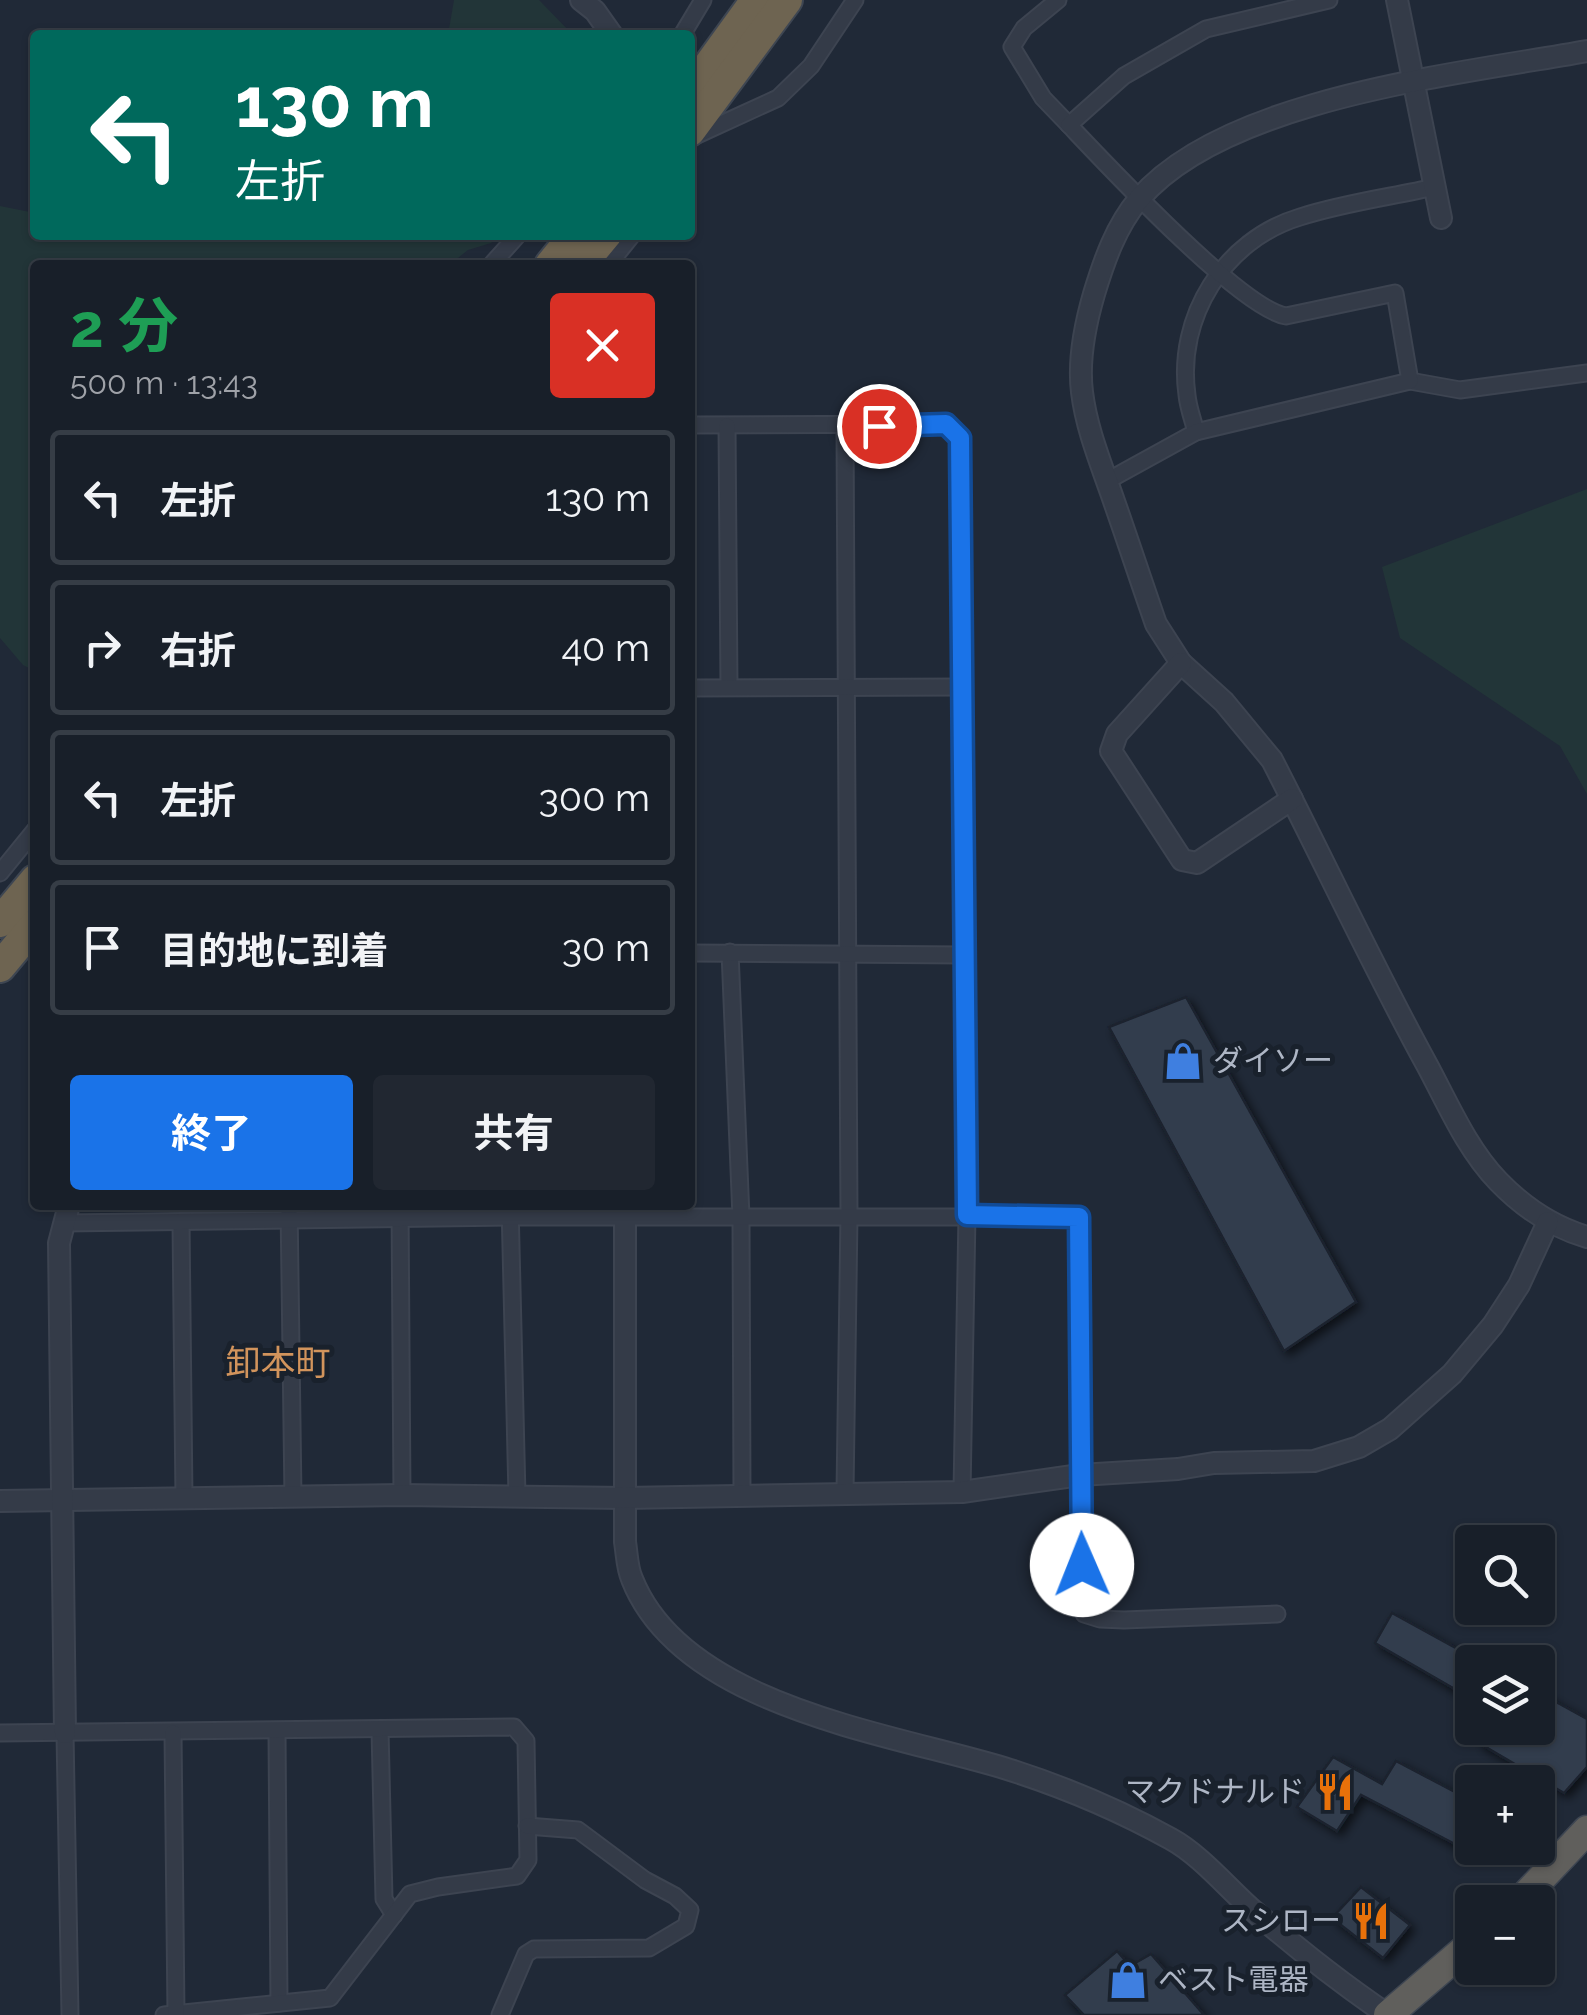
<!DOCTYPE html>
<html lang="ja">
<head>
<meta charset="utf-8">
<style>
	:root { --surface:#181f29; --page:#212731; --text:#f1f3f6; --muted:#9fa2a8; --line:#363d46; --accent:#1a73e8 }
	body { margin:0; font-family:Raleway,"Noto Sans JP",sans-serif; background:var(--page); color:var(--text); height:100vh; display:flex; flex-direction:column; font-size:38px; white-space:nowrap }
	* { box-sizing:border-box; margin:0 }
	p { font-size:32px; color:var(--muted) }
	.icon { flex:none; width:55px; height:55px; fill:none; stroke:currentColor; stroke-width:2; stroke-linecap:round; stroke-linejoin:round }
	.map { position:relative; flex:1; overflow:hidden }
	.panel { position:absolute; left:30px; top:260px; width:665px; height:950px; display:flex; flex-direction:column; background:var(--surface); border-radius:10px; box-shadow:0 2px 8px #0004,0 0 0 2px var(--line) }
	.panel>* { flex:none }
	.banner { position:absolute; left:30px; top:30px; width:665px; height:210px; border-radius:10px; box-shadow:0 2px 8px #0004,0 0 0 2px var(--line); background:#00695c; color:#fff; overflow:hidden }
	.tools { position:absolute; left:1455px; top:1525px; display:grid; gap:20px }
	.tools a { display:grid; place-items:center; width:100px; height:100px; border-radius:10px; background:var(--surface); box-shadow:0 2px 8px #0004,0 0 0 2px var(--line); font-size:50px }
	.pin { position:absolute; display:grid; place-items:center; width:85px; height:85px; color:#fff; margin:-42px; border:5px solid #fff; border-radius:50%; box-shadow:0 2px 10px #0007 }
	.me { position:absolute; width:110px; margin:-55px; rotate:359deg; stroke-linejoin:round; filter:drop-shadow(0 0 8px #0008) }
	.turn { display:flex; align-items:center; gap:35px; height:210px; padding:0 40px; font-size:45px }
	.turn .icon { width:130px; height:130px; stroke-width:2.5 }
	.turn b { display:block; font-size:70px; line-height:85px }
	.round { display:grid; place-items:center; flex:none; width:105px; height:105px; border-radius:10px; background:var(--page) }
	.overview { display:flex; align-items:center; justify-content:space-between; height:170px; padding:0 40px }
	h1 { font-size:60px; font-weight:700; line-height:75px; color:#1e9e55 }
	.primary-button { display:flex; gap:20px; margin-top:auto; padding:20px 40px }
	.primary-button a { flex:1; height:115px; border-radius:10px; background:var(--accent); color:#fff; font-size:40px; font-weight:700; line-height:115px; text-align:center }
	.primary-button a+a { background:var(--page); color:var(--text) }
	ul { padding:0; list-style:none }
	li { display:flex; align-items:center; gap:30px; height:135px; margin:0 20px 15px; padding:0 20px; border:5px solid var(--line); border-radius:10px }
	li div { flex:1 }
	li b { display:block; font-size:38px }
	li em { font-style:normal }
	.map>svg:first-child { display:block }
</style>
</head>
<body>
<div class="map">
<svg width="1587" height="2015" viewBox="0 0 1587 2015">
	<defs>
		<filter id="shadow"><feDropShadow dx="4.5" dy="4.5" stdDeviation="5" flood-color="#0009"/></filter>
	</defs>
	<rect width="100%" height="100%" fill="#202937"/>
	<g fill="#223538">
		<polygon points="454,0 539,0 573,35 448,35"/>
		<path d="M0,206l35,7v22c24,0 79,5 99,0h365l-8,8 -23,7 -19,15h-414v406l-12,-6 -23,-27z"/>
		<polygon points="1587,489 1587,794 1560,746 1400,638 1382,567"/>
	</g>
	<g fill="#323d4e" stroke="#1b232e" stroke-width="2.5" filter="url(#shadow)">
		<polygon points="1186,997 1356,1302 1284,1351 1109,1027"/>
		<polygon points="1392,1613 1472,1657 1472,1699 1375,1643"/>
		<polygon points="1538,1692 1587,1719 1587,1767 1564,1793 1479,1743 1489,1728 1538,1728"/>
		<polygon points="1333,1757 1382,1784 1396,1761 1472,1801 1472,1853 1361,1795 1337,1831 1297,1807"/>
		<polygon points="1361,1887 1410,1925 1383,1958 1332,1918"/>
		<polygon points="1117,1951 1130,1966 1151,1954 1204,2015 1084,2015 1065,1995"/>
	</g>
	<g fill="none" stroke-linecap="round" stroke-linejoin="round">
		<g stroke="#3d4451" stroke-width="19">
			<g id="minor">
				<polyline points="1058,0 1024,28 1012,47 1043,98 1069,125"/>
				<polyline points="682,35 703,0"/>
				<polyline points="695,136 778,98 811,66 855,0"/>
				<polyline points="491,265 518,235"/>
				<polyline points="1410,381 1460,390 1587,373"/>
				<polyline points="690,425 946,424 960,438 967,1215 962,1492"/>
				<polyline points="727,426 729,687"/>
				<polyline points="845,427 849,1216 845,1492"/>
				<path d="M1196,432c-3,-12 -8,-25 -9,-37 -11,-78 37,-155 113,-178 43,-14 90,-20 135,-30"/>
				<path d="M1107,481l89,-49 214,-51 -15,-88 -109,23c-46,-8 -179,-151 -217,-191l55,-49 82,-47 123,-29"/>
				<polyline points="690,688 963,687"/>
				<polyline points="0,873 35,830"/>
				<polyline points="730,952 741,1217 742,1494"/>
				<polyline points="690,953 964,955"/>
				<polyline points="289,1205 293,1497"/>
				<polyline points="400,1205 402,1495"/>
				<polyline points="510,1205 517,1496"/>
				<polyline points="181,1222 184,1499"/>
				<polyline points="64,1223 510,1217 1079,1217 1081,1599 1084,1614 1100,1619 1124,1620 1277,1614"/>
				<polyline points="380,1730 384,1899 394,1915"/>
				<polyline points="277,1732 279,2003"/>
				<polyline points="0,1733 514,1727 526,1741 528,1860 517,1876 438,1887 410,1894 330,1998 164,2015"/>
				<polyline points="65,1733 70,2015"/>
				<polyline points="173,1733 176,2014"/>
				<polyline points="500,2015 526,1954 534,1949 649,1948 686,1926 690,1910 675,1896 645,1880 578,1830 527,1826"/>
			</g>
		</g>
		<g stroke="#3d4451" stroke-width="24">
			<g id="tertiary">
				<polyline points="581,0 595,11 612,35"/>
				<polyline points="1397,0 1441,218"/>
				<path d="M1587,51c-127,23 -362,47 -448,148 -23,27 -35,62 -45,95 -9,31 -16,66 -12,98 4,33 16,64 27,95 16,45 31,91 47,137l25,39 43,39 48,58c52,101 100,205 155,305 21,39 40,84 71,116 25,26 55,46 89,56"/>
				<polyline points="605,265 629,235"/>
				<polyline points="1181,663 1117,734 1111,751 1182,860 1197,863 1292,799"/>
				<path d="M625,1205v337c2,12 2,26 7,37 50,127 257,154 372,189 61,19 111,40 167,71 31,17 58,51 85,74 43,37 86,71 132,102"/>
				<polyline points="0,1501 402,1495 625,1498 962,1492 1080,1475 1178,1469 1214,1463 1314,1461 1359,1447 1390,1429 1452,1374 1493,1325 1519,1285 1548,1222"/>
				<polyline points="65,1733 59,1243 69,1205"/>
			</g>
		</g>
		<g stroke="#3e4652" stroke-width="31">
			<g id="trunk">
				<polyline points="1519,1902 1587,1830"/>
				<polyline points="1388,2015 1472,1943"/>
			</g>
		</g>
		<g stroke="#3e4652" stroke-width="34">
			<g id="motorway">
				<polyline points="690,91 756,0"/>
				<polyline points="690,131 787,0"/>
				<polyline points="550,265 574,235"/>
				<polyline points="581,265 606,235"/>
				<polyline points="0,922 35,880"/>
				<polyline points="0,967 35,925"/>
			</g>
		</g>
		<use href="#minor" stroke="#343b48" stroke-width="15"/>
		<use href="#tertiary" stroke="#343b48" stroke-width="20"/>
		<use href="#trunk" stroke="#605f5c" stroke-width="28"/>
		<use href="#motorway" stroke="#6e6451" stroke-width="30"/>
	</g>
	<g fill="none" stroke-linecap="round" stroke-linejoin="round">
		<g stroke="#114b97" stroke-width="25">
			<polyline id="route" points="879,426 946,424 960,438 967,1215 1079,1217 1082,1565"/>
		</g>
		<use href="#route" stroke="#1a73e8" stroke-width="18"/>
	</g>
	<defs>
		<g id="shop-bare" transform="scale(3)"><path d="M-5-2.5h2.3a2.7 3.5 0 0 1 5.4 0H5L5.5 6h-11ZM-1.5-2.5h3a1.5 2.3 0 0 0-3 0Z" fill="#3f7fe0" stroke="#19212c" stroke-width="2.5" paint-order="stroke"/></g>
		<g id="restaurant-bare" transform="scale(3)"><path d="M-5-6h1v4h1v-4h1v4h1v-4h1v5L-1.5 .5V6h-2V.5L-5-1ZM5-6V6H3V1.5H1.5Q1.5-4 5-6Z" fill="#e8710a" stroke="#19212c" stroke-width="2.5" paint-order="stroke"/></g>
	</defs>
	<g fill-rule="evenodd">
		<use href="#shop-bare" x="1183" y="1061"/>
		<use href="#restaurant-bare" x="1335" y="1792"/>
		<use href="#restaurant-bare" x="1371" y="1921"/>
		<use href="#shop-bare" x="1128" y="1980"/>
	</g>
	<g text-anchor="middle" stroke-width="10" stroke-linejoin="round" paint-order="stroke">
		<g font-size="30" fill="#aeb6c5" stroke="#19212c" text-anchor="start">
			<text x="1213" y="1071">ダイソー</text>
			<text x="1305" y="1802" text-anchor="end">マクドナルド</text>
			<text x="1341" y="1931" text-anchor="end">スシロー</text>
			<text x="1158" y="1990">ベスト電器</text>
		</g>
		<g font-size="35" fill="#d2945c" stroke="#19212c">
			<text x="278" y="1375">卸本町</text>
		</g>
	</g>
</svg>
<div class="tools">
<a><svg class="icon" aria-label="search" viewBox="0 0 24 24"><circle cx="10" cy="10" r="6"/><path d="M15 15l6 6"/></svg></a>
<a><svg class="icon" aria-label="layers" viewBox="0 0 24 24"><path d="M12 4l9 5-9 5-9-5zM3 14l9 5 9-5"/></svg></a>
<a>+</a>
<a>−</a>
</div>
<div class="pin" style="left:879px;top:426px;background:#d93025"><svg class="icon" aria-label="arrive" viewBox="0 0 24 24"><path d="M6 21V4h12l-3 4 3 4H6"/></svg></div>
<svg class="me" style="left:1082px;top:1565px" viewBox="-20 -20 40 40"><circle r="19" fill="#fff"/><path d="M0-13L10 11 0 6-10 11z" fill="#1a73e8"/></svg>
<div class="banner">
<div class="turn"><svg class="icon" aria-label="left" viewBox="0 0 24 24"><path d="M17 20v-9H6M10 6l-5 5 5 5"/></svg><div><b>130 m</b>左折</div></div>
</div>
<section class="panel">
<div class="overview"><div><h1>2 分</h1><p>500 m · 13:43</p></div><a class="round" style="background:#d93025;color:#fff"><svg class="icon" aria-label="close" viewBox="0 0 24 24"><path d="M6 6l12 12M18 6L6 18"/></svg></a></div>
<ul>
<li><svg class="icon" aria-label="left" viewBox="0 0 24 24"><path d="M17 20v-9H6M10 6l-5 5 5 5"/></svg><div><b>左折</b></div><em>130 m</em></li>
<li><svg class="icon" aria-label="right" viewBox="0 0 24 24"><path d="M7 20v-9h11M14 6l5 5-5 5"/></svg><div><b>右折</b></div><em>40 m</em></li>
<li><svg class="icon" aria-label="left" viewBox="0 0 24 24"><path d="M17 20v-9H6M10 6l-5 5 5 5"/></svg><div><b>左折</b></div><em>300 m</em></li>
<li><svg class="icon" aria-label="arrive" viewBox="0 0 24 24"><path d="M6 21V4h12l-3 4 3 4H6"/></svg><div><b>目的地に到着</b></div><em>30 m</em></li>
</ul>
<div class="primary-button"><a>終了</a><a>共有</a></div>
</section>
</div>
</body>
</html>
